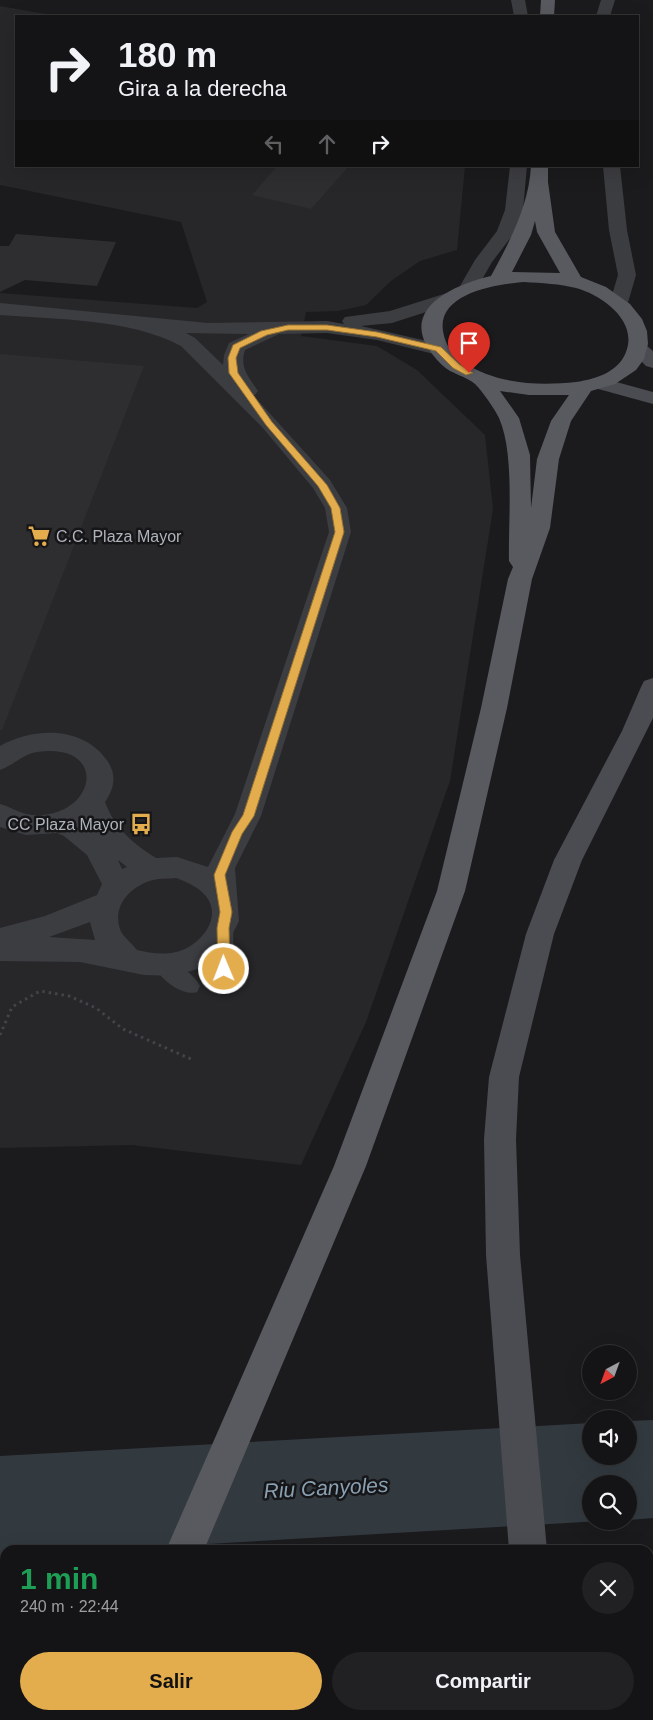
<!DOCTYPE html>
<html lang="es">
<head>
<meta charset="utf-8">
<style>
	:root { --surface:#141416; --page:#212123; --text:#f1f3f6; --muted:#9d9ea1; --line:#333335; --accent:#e3ad4d }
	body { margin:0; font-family:Arial,sans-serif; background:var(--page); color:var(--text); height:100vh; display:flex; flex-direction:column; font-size:19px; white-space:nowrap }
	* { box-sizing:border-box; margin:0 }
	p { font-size:16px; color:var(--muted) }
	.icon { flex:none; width:28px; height:28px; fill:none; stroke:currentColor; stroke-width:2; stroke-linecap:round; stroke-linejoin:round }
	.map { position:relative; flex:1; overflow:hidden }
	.side { position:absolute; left:0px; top:1545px; width:654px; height:175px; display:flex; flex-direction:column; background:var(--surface); border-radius:15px 15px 0 0; box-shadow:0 5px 20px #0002,0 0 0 1px var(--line) }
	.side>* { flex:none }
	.hud { position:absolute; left:15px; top:15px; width:624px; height:152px; border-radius:0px; box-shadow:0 5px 20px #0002,0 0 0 1px var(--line); background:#141416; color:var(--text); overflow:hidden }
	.needle { width:32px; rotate:221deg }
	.controls { position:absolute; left:582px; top:1345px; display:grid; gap:10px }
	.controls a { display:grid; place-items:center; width:55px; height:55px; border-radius:50%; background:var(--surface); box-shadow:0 5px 20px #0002,0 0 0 1px var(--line); font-size:25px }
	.pin { position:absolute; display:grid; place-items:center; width:42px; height:42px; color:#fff; margin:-51px -21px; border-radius:50% 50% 50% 0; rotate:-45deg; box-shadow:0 0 5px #0007 }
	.pin .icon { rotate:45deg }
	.me { position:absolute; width:55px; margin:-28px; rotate:359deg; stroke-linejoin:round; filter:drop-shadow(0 0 4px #0008) }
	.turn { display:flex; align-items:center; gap:18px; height:105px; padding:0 20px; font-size:22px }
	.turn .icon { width:65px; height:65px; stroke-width:2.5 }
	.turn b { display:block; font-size:35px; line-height:42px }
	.lanes { display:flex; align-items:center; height:48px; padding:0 20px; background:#0003; justify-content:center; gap:25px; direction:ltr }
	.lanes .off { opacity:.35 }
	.round { display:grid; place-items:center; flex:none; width:52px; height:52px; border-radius:26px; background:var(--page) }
	.head { display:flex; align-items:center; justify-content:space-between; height:85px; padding:0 20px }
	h1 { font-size:30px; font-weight:700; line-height:38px; color:#1e9e55 }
	.action { display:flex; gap:10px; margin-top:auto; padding:10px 20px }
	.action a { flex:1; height:58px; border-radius:30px; background:var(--accent); color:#111; font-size:20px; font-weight:700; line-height:58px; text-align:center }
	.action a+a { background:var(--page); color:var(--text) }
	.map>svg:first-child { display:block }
</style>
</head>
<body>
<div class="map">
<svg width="653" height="1720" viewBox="0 0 653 1720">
	<rect width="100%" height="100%" fill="#1b1b1d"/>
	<polygon fill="#27272a" points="0,6 57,16 16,16 16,166 465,166 457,250 420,261 391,281 366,305 338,311 306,312 301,336 377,346 417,370 485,435 493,509 450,781 366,1022 301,1165 132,1145 0,1148 0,293 197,308 207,302 181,222 0,185"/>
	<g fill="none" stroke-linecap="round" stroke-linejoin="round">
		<polygon fill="#323a40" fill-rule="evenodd" points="653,1420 653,1518 629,1520 629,1484 591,1484 591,1521 601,1521 104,1550 5,1550 5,1556 0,1556 0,1456 591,1423 591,1456 629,1456 629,1421"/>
	</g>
	<g fill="#2e2e31">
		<polygon points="277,166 349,166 311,209 252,195"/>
		<polygon points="16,234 116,242 97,286 25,280 0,292 0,246 9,246"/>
		<polygon points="0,354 144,366 2,730 0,730"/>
	</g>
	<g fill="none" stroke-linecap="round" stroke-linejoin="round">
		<polyline stroke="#424448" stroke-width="3" stroke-dasharray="2.5 4" stroke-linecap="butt" points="0,1035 12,1007 40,991 69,996 96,1008 123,1029 191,1059"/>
		<g fill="#3c3d41" fill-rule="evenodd">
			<polygon points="223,920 230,922 233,928 234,969 231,975 224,977 217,975 214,969 213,928 216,922"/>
			<path d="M164,958c12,4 30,16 36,28l-3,6c-14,5 -37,-13 -43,-26l3,-6z"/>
		</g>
		<g fill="#3c3d41" fill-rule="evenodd">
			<polygon points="511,0 525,0 528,16 514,16"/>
			<polygon points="601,0 615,0 610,16 596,16"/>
			<polygon points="510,166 527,166 523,210 515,232 492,262 476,290 462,290 460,286 475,260 497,231 505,210"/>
			<polygon points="603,166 620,166 627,230 636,275 627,306 613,306 610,302 618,275 609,230"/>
			<path d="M447,293l7,2 3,4 -3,4 -62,20 -31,3 84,19 3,4 -3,4 -7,2 -61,-15 -50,-7 -48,1 -34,16c-6,18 4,27 13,41l-4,5 76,84 17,28 4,24 -90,284 -26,52 4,53 -14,28 -25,19 -25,8 -31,-1 -64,-13 -80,-1v-33l45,-12 52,-21 5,-11 -15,-29 -23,-19 -7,-3 -31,2 -26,-8v-23c11,3 20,10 32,11 64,4 79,-73 5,-63 -14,2 -23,13 -37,18v-24c33,-19 82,-20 106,13 11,14 9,29 -1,43 9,25 28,42 51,56l21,-1 31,10 27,-53 94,-282 -4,-24 -12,-20 -51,-61 -81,-81c-53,-28 -122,-26 -181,-31v-12l208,20 119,-2 17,3 -2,-3 3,-4 45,-6zM186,333l63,1 -20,9 -5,12 -1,10 -28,-27zM118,860l9,7 -5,2zM176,878c12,4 29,12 34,25 9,21 -14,45 -34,49 -13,3 -27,1 -39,-2 -5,-7 -15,-14 -17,-21 -8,-24 11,-43 33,-49 7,-2 16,-1 23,-2zM90,922l5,18 -46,-3z"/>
		</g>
		<g fill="#4a4c51" fill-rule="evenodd">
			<polygon points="640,344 647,346 653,351 653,368 646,366 630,350 633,346"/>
			<polygon points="598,377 653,392 653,404 591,387 588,383 591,379"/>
			<polygon points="653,678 653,718 582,860 554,934 519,1077 516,1139 520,1255 547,1550 509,1550 486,1255 484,1139 489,1077 526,934 554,860 622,731 641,687 644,681"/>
			<rect x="519" y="1715" width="40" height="5"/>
		</g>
		<g fill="#585a60" fill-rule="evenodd">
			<polygon points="541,0 555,0 554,16 540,16"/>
			<path d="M531,166h17v16l7,50 26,45 25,10 24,17 12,15 5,12 1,13 -4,15 -8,11 -21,14 -24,7 -20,30 -12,38 -9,69 -18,51 -25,129 -42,183 -99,275 -162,384h-38l168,-384 103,-275 44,-183 27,-129 5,-12 -4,-6c-1,-40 6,-107 -10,-143 -5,-10 -16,-26 -24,-34 -9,-8 -24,-10 -33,-19 -51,-50 3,-78 49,-89 19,-35 38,-71 40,-110zM535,221l2,11 23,41 -48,-1 19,-37zM524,282c18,1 36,2 52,6 25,7 60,31 51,61 -6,22 -30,30 -51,33 -39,4 -80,2 -113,-20 -11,-7 -18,-18 -20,-31 -6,-38 54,-47 81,-49zM500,391l29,4h40l-18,26 -14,38 -6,49 -1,-53 -11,-37z"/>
			<polygon points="94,1715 134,1715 132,1720 92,1720"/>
		</g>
	</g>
	<polygon fill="#e3ad4d" stroke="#947032" points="288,325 327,325 377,332 441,347 459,364 473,373 466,375 453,368 436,351 377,337 327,330 288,330 267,335 240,348 236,358 238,373 272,422 327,485 340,508 344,532 254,816 242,834 225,875 232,912 229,928 230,969 224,974 218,969 217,928 220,912 214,875 232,832 243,815 335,532 331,508 318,486 266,425 229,373 228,358 233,345 261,331"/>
	<defs>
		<g id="supermarket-bare" transform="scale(1.725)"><path d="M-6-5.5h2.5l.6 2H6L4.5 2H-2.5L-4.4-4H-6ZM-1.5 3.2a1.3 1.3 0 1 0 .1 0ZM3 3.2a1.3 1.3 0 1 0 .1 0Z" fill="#e3ad4d" stroke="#161618" stroke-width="2.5" paint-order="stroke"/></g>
		<g id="bus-bare" transform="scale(1.725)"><path d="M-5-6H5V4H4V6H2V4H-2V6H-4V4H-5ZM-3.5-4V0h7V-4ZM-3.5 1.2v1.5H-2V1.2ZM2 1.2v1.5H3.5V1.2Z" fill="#e3ad4d" stroke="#161618" stroke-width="2.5" paint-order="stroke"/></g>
	</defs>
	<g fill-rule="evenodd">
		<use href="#supermarket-bare" x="39" y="536"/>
		<use href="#bus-bare" x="141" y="824"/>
	</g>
	<g text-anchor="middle" stroke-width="5" stroke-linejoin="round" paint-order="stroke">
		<g font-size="16" fill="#afb3bb" stroke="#161618" text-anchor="start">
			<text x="56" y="542">C.C. Plaza Mayor</text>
			<text x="124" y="830" text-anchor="end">CC Plaza Mayor</text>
		</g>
		<g font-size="21" font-style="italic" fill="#89a0b2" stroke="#161618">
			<text transform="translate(326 1488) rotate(-3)" y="7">Riu Canyoles</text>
		</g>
	</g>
</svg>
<div class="controls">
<a><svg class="needle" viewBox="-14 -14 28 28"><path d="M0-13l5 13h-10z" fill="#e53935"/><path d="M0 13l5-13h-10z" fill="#9d9ea1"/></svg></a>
<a><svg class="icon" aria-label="sound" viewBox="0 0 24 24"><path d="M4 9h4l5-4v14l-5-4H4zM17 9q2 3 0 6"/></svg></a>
<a><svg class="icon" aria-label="search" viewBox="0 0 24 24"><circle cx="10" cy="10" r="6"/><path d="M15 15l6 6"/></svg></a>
</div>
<div class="pin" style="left:469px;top:373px;background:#d93025"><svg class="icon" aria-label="arrive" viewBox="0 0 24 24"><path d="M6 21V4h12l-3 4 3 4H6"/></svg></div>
<svg class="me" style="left:224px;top:969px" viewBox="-20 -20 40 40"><circle r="17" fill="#e3ad4d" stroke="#fff" stroke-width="3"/><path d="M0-11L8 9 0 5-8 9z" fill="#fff"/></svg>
<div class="hud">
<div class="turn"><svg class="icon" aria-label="right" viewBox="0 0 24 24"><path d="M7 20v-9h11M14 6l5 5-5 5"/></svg><div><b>180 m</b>Gira a la derecha</div></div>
<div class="lanes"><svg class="icon off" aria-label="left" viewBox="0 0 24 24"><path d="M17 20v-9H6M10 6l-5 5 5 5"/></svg><svg class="icon off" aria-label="ahead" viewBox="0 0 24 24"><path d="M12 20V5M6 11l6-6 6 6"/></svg><svg class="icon" aria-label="right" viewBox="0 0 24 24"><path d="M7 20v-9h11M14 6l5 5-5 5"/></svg></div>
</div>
<section class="side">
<div class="head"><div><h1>1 min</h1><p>240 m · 22:44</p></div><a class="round"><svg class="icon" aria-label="close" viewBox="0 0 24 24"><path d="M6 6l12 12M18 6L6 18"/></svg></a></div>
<div class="action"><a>Salir</a><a>Compartir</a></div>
</section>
</div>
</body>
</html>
